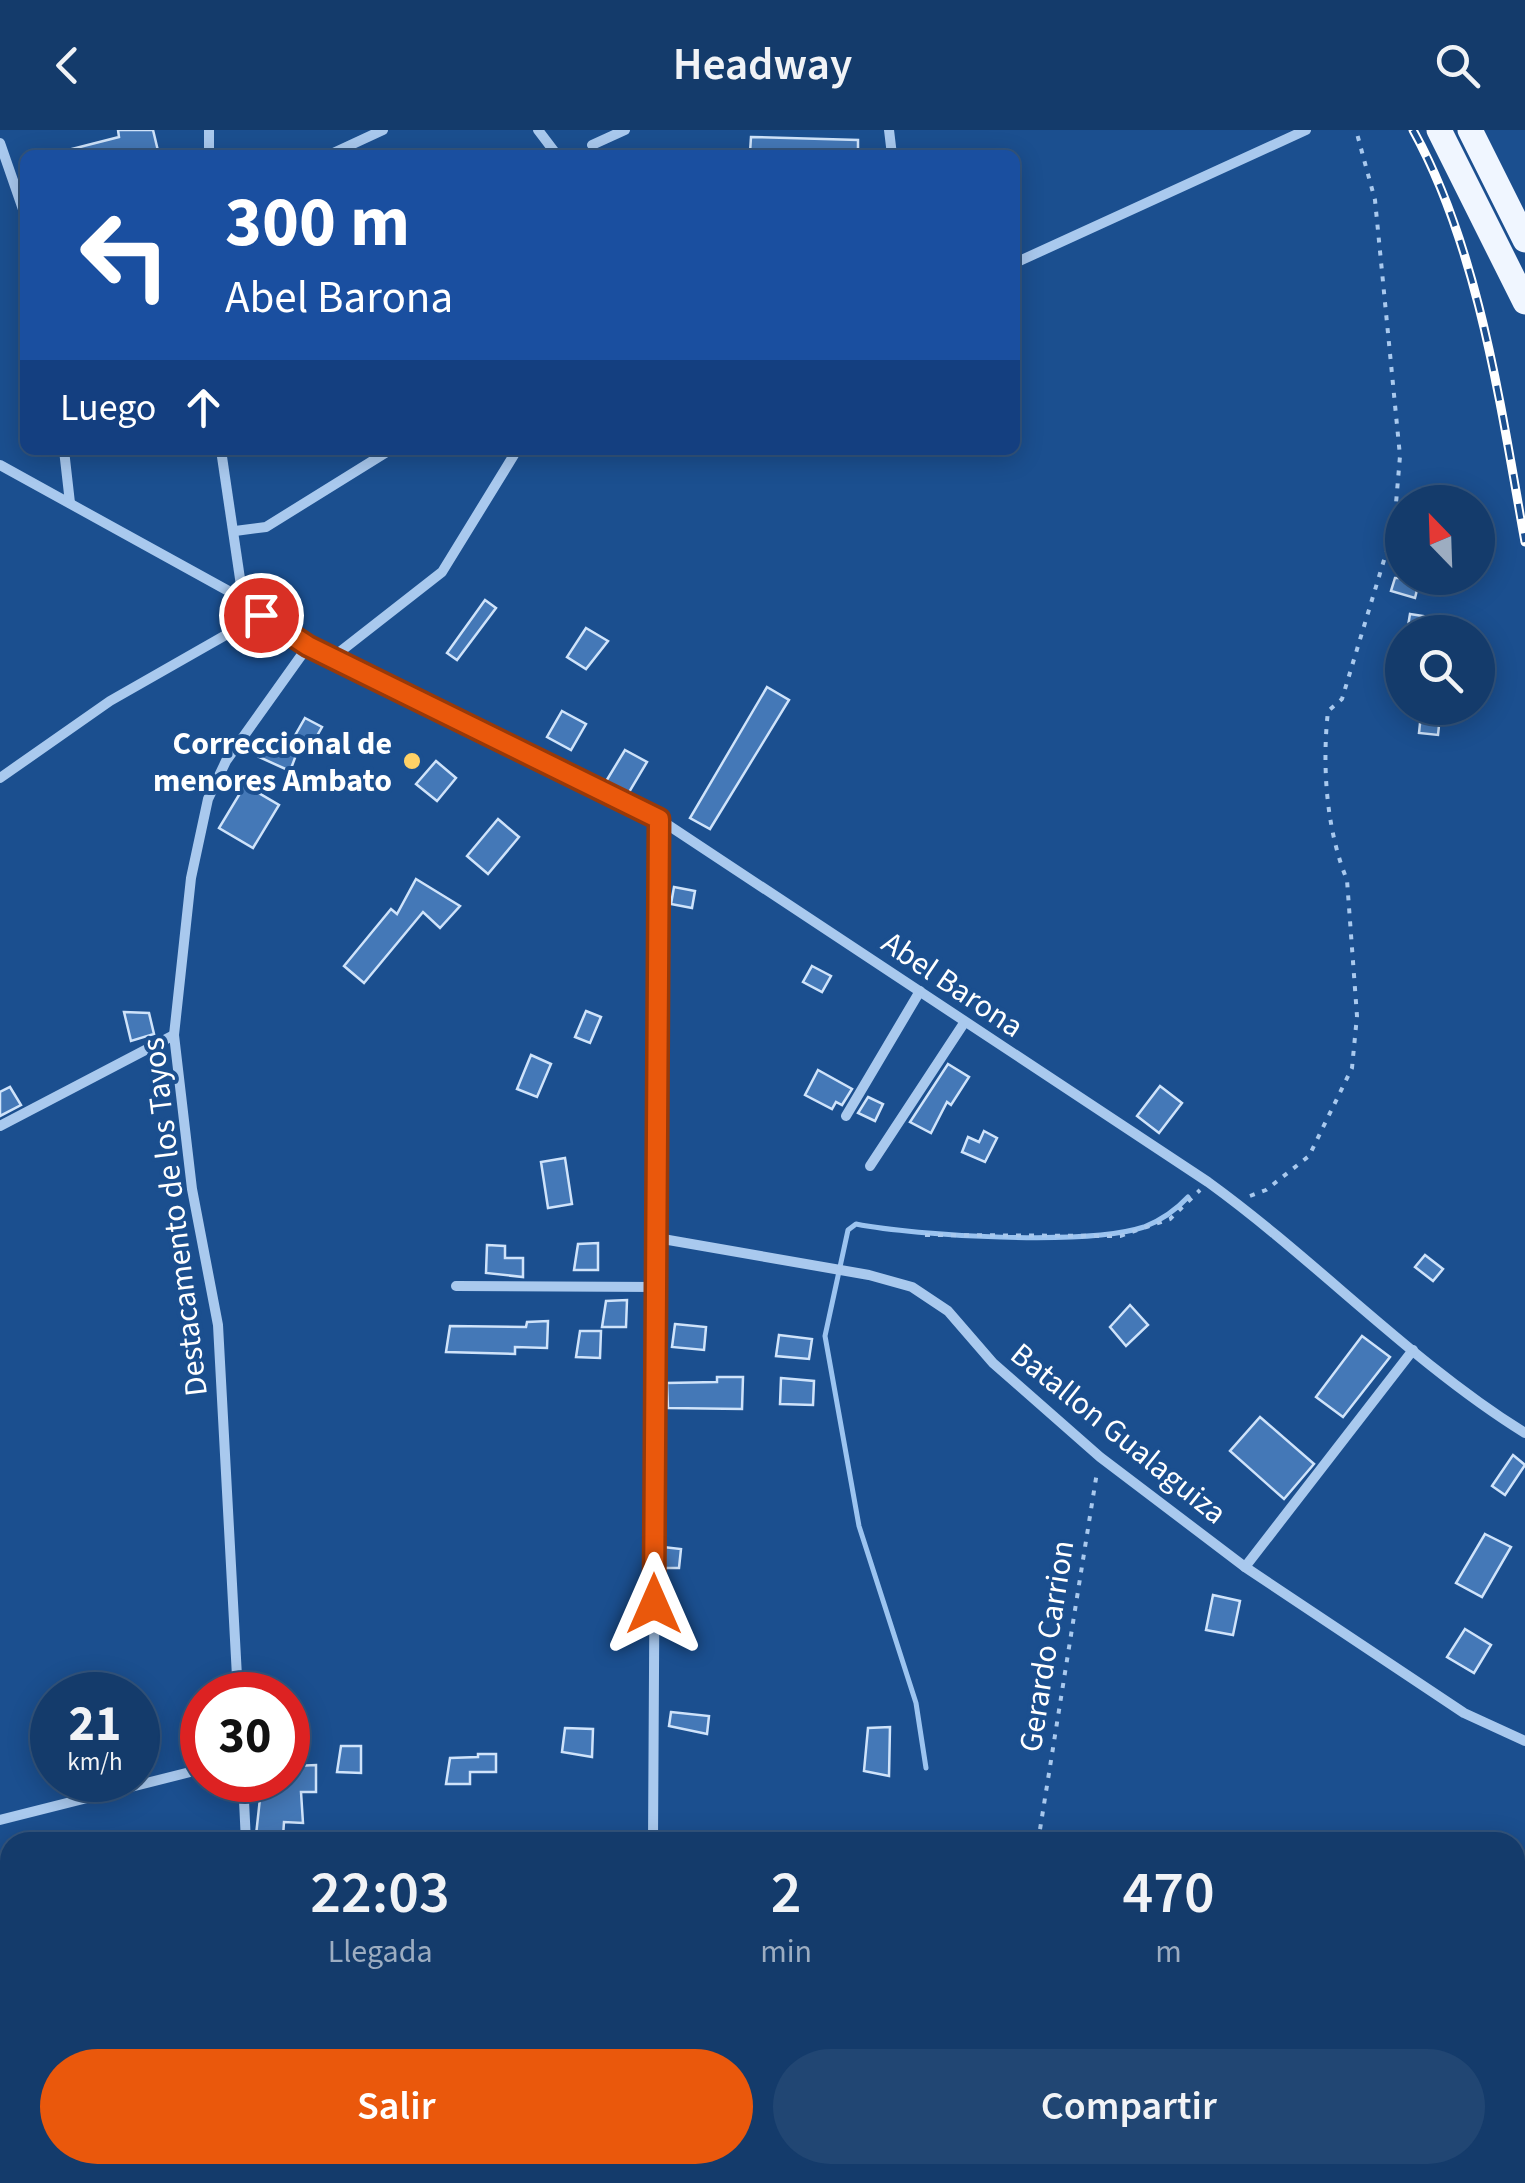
<!DOCTYPE html>
<html lang="es">
<head>
<meta charset="utf-8">
<style>
	:root { --surface:#143b6b; --page:#214673; --text:#f1f3f6; --muted:#9dadc1; --line:#33557e; --accent:#ea580c }
	body { margin:0; font-family:"Source Sans 3",sans-serif; background:var(--page); color:var(--text); height:100vh; display:flex; flex-direction:column; font-size:38px; white-space:nowrap }
	* { box-sizing:border-box; margin:0 }
	p { font-size:32px; color:var(--muted) }
	.icon { flex:none; width:55px; height:55px; fill:none; stroke:currentColor; stroke-width:2; stroke-linecap:round; stroke-linejoin:round }
	.map { position:relative; flex:1; overflow:hidden }
	.side { position:absolute; left:0px; top:1702px; width:1525px; height:352px; display:flex; flex-direction:column; background:var(--surface); border-radius:30px 30px 0 0; box-shadow:0 5px 25px #0003,0 0 0 2px var(--line) }
	.side>* { flex:none }
	.hud { position:absolute; left:20px; top:20px; width:1000px; height:305px; border-radius:15px; box-shadow:0 5px 25px #0003,0 0 0 2px var(--line); background:#1a4fa0; color:#fff; overflow:hidden }
	.needle { width:65px; rotate:337deg }
	.fabs { position:absolute; left:1385px; top:355px; display:grid; gap:20px }
	.fabs a { display:grid; place-items:center; width:110px; height:110px; border-radius:50%; background:var(--surface); box-shadow:0 5px 25px #0003,0 0 0 2px var(--line); font-size:50px }
	.speed { position:absolute; left:30px; top:1542px; display:flex; gap:20px; font-size:50px; font-weight:700; text-align:center }
	.speed>* { display:grid; place-content:center; width:130px; height:130px; border-radius:50%; background:var(--surface); box-shadow:0 5px 25px #0003,0 0 0 2px var(--line); line-height:1 }
	.speed small { font-size:25px; font-weight:400 }
	.speed .limit { border:15px solid #d22; background:#fff; color:#111 }
	.pin { position:absolute; display:grid; place-items:center; width:85px; height:85px; color:#fff; margin:-42px; border:5px solid #fff; border-radius:50%; box-shadow:0 2px 10px #0007 }
	.me { position:absolute; width:110px; margin:-55px; rotate:0deg; stroke-linejoin:round; filter:drop-shadow(0 0 8px #0008) }
	.turn { display:flex; align-items:center; gap:35px; height:210px; padding:0 40px; font-size:45px }
	.turn .icon { width:130px; height:130px; stroke-width:2.5 }
	.turn b { display:block; font-size:70px; line-height:85px }
	.then { display:flex; align-items:center; height:95px; padding:0 40px; background:#0003; gap:20px; font-size:38px }
	.eta { display:flex; justify-content:space-evenly; align-items:center; height:170px; text-align:center }
	.eta b { font-size:60px; font-weight:600; line-height:70px }
	.cta { display:flex; gap:20px; margin-top:auto; padding:20px 40px }
	.cta a { flex:1; height:115px; border-radius:60px; background:var(--accent); color:#fff; font-size:40px; font-weight:600; line-height:115px; text-align:center }
	.cta a+a { background:var(--page); color:var(--text) }
	header { display:flex; justify-content:space-between; align-items:center; height:130px; padding:0 40px; background:var(--surface); font-size:45px; font-weight:600 }
	.map>svg:first-child { display:block }
</style>
</head>
<body>
<header><svg class="icon" aria-label="back" viewBox="0 0 24 24"><path d="M15 5l-7 7 7 7"/></svg>Headway<svg class="icon" aria-label="search" viewBox="0 0 24 24"><circle cx="10" cy="10" r="6"/><path d="M15 15l6 6"/></svg></header>
<div class="map">
<svg width="1525" height="2053" viewBox="0 0 1525 2053">
	<rect width="100%" height="100%" fill="#1b4f8f"/>
	<g fill="none" stroke-linecap="round" stroke-linejoin="round">
		<path stroke="#9cc4f0" stroke-width="5" d="M926,1638l-10,-65 -57,-177 -34,-190 23,-106 8,-6c61,12 230,22 288,3 18,-7 31,-16 44,-30"/>
	</g>
	<g fill="#4478b7" stroke="#cfe3fa" stroke-width="2.5">
		<polygon points="118,0 153,0 159,25 68,25 68,20 119,7"/>
		<polygon points="751,7 858,10 858,25 750,23"/>
		<polygon points="1395,448 1420,448 1415,468 1391,461"/>
		<polygon points="485,470 496,478 457,530 447,523"/>
		<polygon points="1410,484 1436,488 1433,502 1407,502"/>
		<polygon points="586,498 608,511 586,539 567,527"/>
		<polygon points="767,557 789,570 710,699 690,688"/>
		<polygon points="562,581 586,594 571,620 547,607"/>
		<polygon points="1421,584 1440,586 1438,605 1419,603"/>
		<polygon points="305,588 322,597 310,618 293,609"/>
		<polygon points="271,608 298,620 290,641 259,627"/>
		<polygon points="625,620 647,632 628,664 605,653"/>
		<polygon points="436,631 456,648 437,671 416,654"/>
		<polygon points="245,655 279,675 253,718 219,698"/>
		<polygon points="498,689 519,707 488,744 467,726"/>
		<polygon points="416,749 460,776 440,798 423,782 364,853 344,836 391,779 397,784"/>
		<polygon points="674,757 695,761 692,778 671,774"/>
		<polygon points="812,836 831,846 822,862 803,852"/>
		<polygon points="586,881 601,887 590,913 575,907"/>
		<polygon points="124,882 149,883 154,904 131,911"/>
		<polygon points="531,925 551,934 537,967 517,959"/>
		<polygon points="948,934 969,947 951,975 947,972 931,1003 910,992"/>
		<polygon points="818,940 852,959 842,975 836,972 832,979 805,965"/>
		<polygon points="1160,956 1182,973 1159,1003 1137,986"/>
		<polygon points="10,957 21,975 0,986 0,962"/>
		<polygon points="868,967 883,974 875,991 858,983"/>
		<polygon points="984,1001 997,1008 985,1032 962,1022 968,1007 979,1012"/>
		<polygon points="565,1028 572,1074 548,1078 541,1032"/>
		<polygon points="598,1113 598,1140 574,1140 578,1114"/>
		<polygon points="487,1115 505,1116 505,1128 523,1128 523,1147 486,1143"/>
		<polygon points="1425,1125 1443,1139 1433,1151 1415,1137"/>
		<polygon points="627,1170 626,1197 602,1197 606,1171"/>
		<polygon points="1130,1175 1148,1195 1126,1216 1110,1197"/>
		<polygon points="548,1191 547,1218 515,1217 515,1224 446,1222 450,1196 526,1197 527,1192"/>
		<polygon points="675,1194 706,1197 704,1220 672,1217"/>
		<polygon points="580,1201 601,1201 600,1228 576,1227"/>
		<polygon points="779,1205 812,1209 809,1229 776,1226"/>
		<polygon points="1362,1206 1390,1227 1343,1287 1316,1267"/>
		<polygon points="717,1247 743,1247 742,1279 668,1278 667,1253 717,1252"/>
		<polygon points="781,1248 814,1251 813,1275 780,1274"/>
		<polygon points="1260,1287 1314,1334 1284,1369 1230,1321"/>
		<polygon points="1513,1325 1525,1335 1505,1365 1492,1356"/>
		<polygon points="1485,1404 1511,1417 1482,1467 1456,1453"/>
		<polygon points="663,1417 681,1419 679,1438 663,1438"/>
		<polygon points="1213,1465 1240,1471 1233,1505 1206,1500"/>
		<polygon points="1465,1499 1491,1515 1474,1543 1447,1527"/>
		<polygon points="671,1582 709,1586 707,1604 669,1596"/>
		<polygon points="890,1597 889,1646 864,1641 868,1598"/>
		<polygon points="565,1598 593,1599 592,1627 562,1622"/>
		<polygon points="341,1616 361,1616 361,1643 337,1642"/>
		<polygon points="478,1624 496,1624 496,1642 470,1642 470,1654 446,1654 450,1628 478,1627"/>
		<polygon points="316,1635 316,1662 301,1662 303,1693 284,1692 283,1707 256,1705 262,1650 293,1650 295,1636"/>
	</g>
	<g fill="none" stroke-linecap="round" stroke-linejoin="round">
		<g stroke="#a9c9ee" stroke-width="4" stroke-dasharray="5 8" stroke-linecap="butt">
			<path d="M1250,1066l16,-6 43,-34 43,-88 5,-52 -10,-136c-21,-51 -25,-115 -19,-169l14,-12 52,-172 6,-71 -25,-256 -19,-70"/>
			<polyline points="925,1105 1120,1106 1170,1089 1200,1060"/>
			<polyline points="1038,1712 1097,1342"/>
			<polyline points="978,2053 980,2045"/>
		</g>
		<g stroke="#a9c9ee" stroke-width="10">
			<polyline points="538,0 557,25"/>
			<polyline points="889,0 892,25"/>
			<polyline points="0,13 25,85"/>
			<polyline points="592,15 625,0"/>
			<polyline points="209,25 209,0"/>
			<polyline points="329,25 383,0"/>
			<polyline points="1015,133 1306,0"/>
			<polyline points="64,320 70,373"/>
			<polyline points="221,320 243,469"/>
			<path d="M0,335l243,134 65,47 351,173 549,363c109,79 203,180 317,251"/>
			<polyline points="235,401 266,397 390,320"/>
			<polyline points="332,528 442,442 517,320"/>
			<polyline points="0,648 110,571 261,485"/>
			<polyline points="846,986 920,861"/>
			<polyline points="0,996 174,905"/>
			<polyline points="870,1036 964,893"/>
			<polyline points="657,1108 869,1145 912,1157 948,1181 993,1233 1100,1327 1245,1437 1464,1583 1525,1611"/>
			<polyline points="456,1156 657,1157"/>
			<polyline points="1245,1437 1413,1220"/>
			<polyline points="238,1565 218,1195 192,1059 174,905 191,748 208,669 226,631 308,516"/>
			<polyline points="243,1650 246,1712"/>
			<polyline points="0,1690 202,1639"/>
			<polyline points="653,1712 659,689"/>
			<polyline points="0,1900 10,1900"/>
			<polyline points="235,2053 239,2045"/>
			<polyline points="592,2053 594,2045"/>
		</g>
		<g stroke="#f0f6ff" stroke-width="25">
			<polyline points="1439,0 1525,172"/>
			<polyline points="1470,0 1525,110"/>
		</g>
		<g stroke="#fff" stroke-width="9">
			<path id="rail" d="M1413,0c66,119 88,279 112,412"/>
		</g>
		<use href="#rail" stroke="#1b4f8f" stroke-width="5" stroke-dasharray="15" stroke-linecap="butt"/>
	</g>
	<g fill="none" stroke-linecap="round" stroke-linejoin="round">
		<g stroke="#983908" stroke-width="25">
			<polyline id="route" points="261,485 308,516 659,689 654,1474"/>
		</g>
		<use href="#route" stroke="#ea580c" stroke-width="18"/>
	</g>
	<circle fill="#ffd166" stroke="#1b4f8f" stroke-width="4" cx="412" cy="631" r="10"/>
	<g text-anchor="middle" stroke-width="8" stroke-linejoin="round" paint-order="stroke">
		<g font-size="32" font-weight="bold" fill="#fff" stroke="#1b4f8f" text-anchor="end">
			<text x="392" y="624">Correccional de<tspan x="392" dy="37">menores Ambato</tspan></text>
		</g>
		<g font-size="32" fill="#fff" stroke="#1b4f8f">
			<text transform="translate(953 854) rotate(34)" y="11">Abel Barona</text>
			<text transform="translate(174 1087) rotate(-97)" y="11">Destacamento de los Tayos</text>
			<text transform="translate(1119 1303) rotate(39)" y="11">Batallon Gualaguiza</text>
			<text transform="translate(1046 1516) rotate(-81)" y="11">Gerardo Carrion</text>
		</g>
	</g>
</svg>
<div class="fabs">
<a><svg class="needle" viewBox="-14 -14 28 28"><path d="M0-13l5 13h-10z" fill="#e53935"/><path d="M0 13l5-13h-10z" fill="#9dadc1"/></svg></a>
<a><svg class="icon" aria-label="search" viewBox="0 0 24 24"><circle cx="10" cy="10" r="6"/><path d="M15 15l6 6"/></svg></a>
</div>
<div class="speed"><div>21<small>km/h</small></div><div class="limit">30</div></div>
<div class="pin" style="left:261px;top:485px;background:#d93025"><svg class="icon" aria-label="arrive" viewBox="0 0 24 24"><path d="M6 21V4h12l-3 4 3 4H6"/></svg></div>
<svg class="me" style="left:654px;top:1474px" viewBox="-20 -20 40 40"><path d="M0-17L14 15 0 8-14 15z" fill="#ea580c" stroke="#fff" stroke-width="4"/></svg>
<div class="hud">
<div class="turn"><svg class="icon" aria-label="left" viewBox="0 0 24 24"><path d="M17 20v-9H6M10 6l-5 5 5 5"/></svg><div><b>300 m</b>Abel Barona</div></div>
<div class="then">Luego<svg class="icon" aria-label="ahead" viewBox="0 0 24 24"><path d="M12 20V5M6 11l6-6 6 6"/></svg></div>
</div>
<section class="side">
<div class="eta">
<div><b>22:03</b><p>Llegada</p></div>
<div><b>2</b><p>min</p></div>
<div><b>470</b><p>m</p></div>
</div>
<div class="cta"><a>Salir</a><a>Compartir</a></div>
</section>
</div>
</body>
</html>
